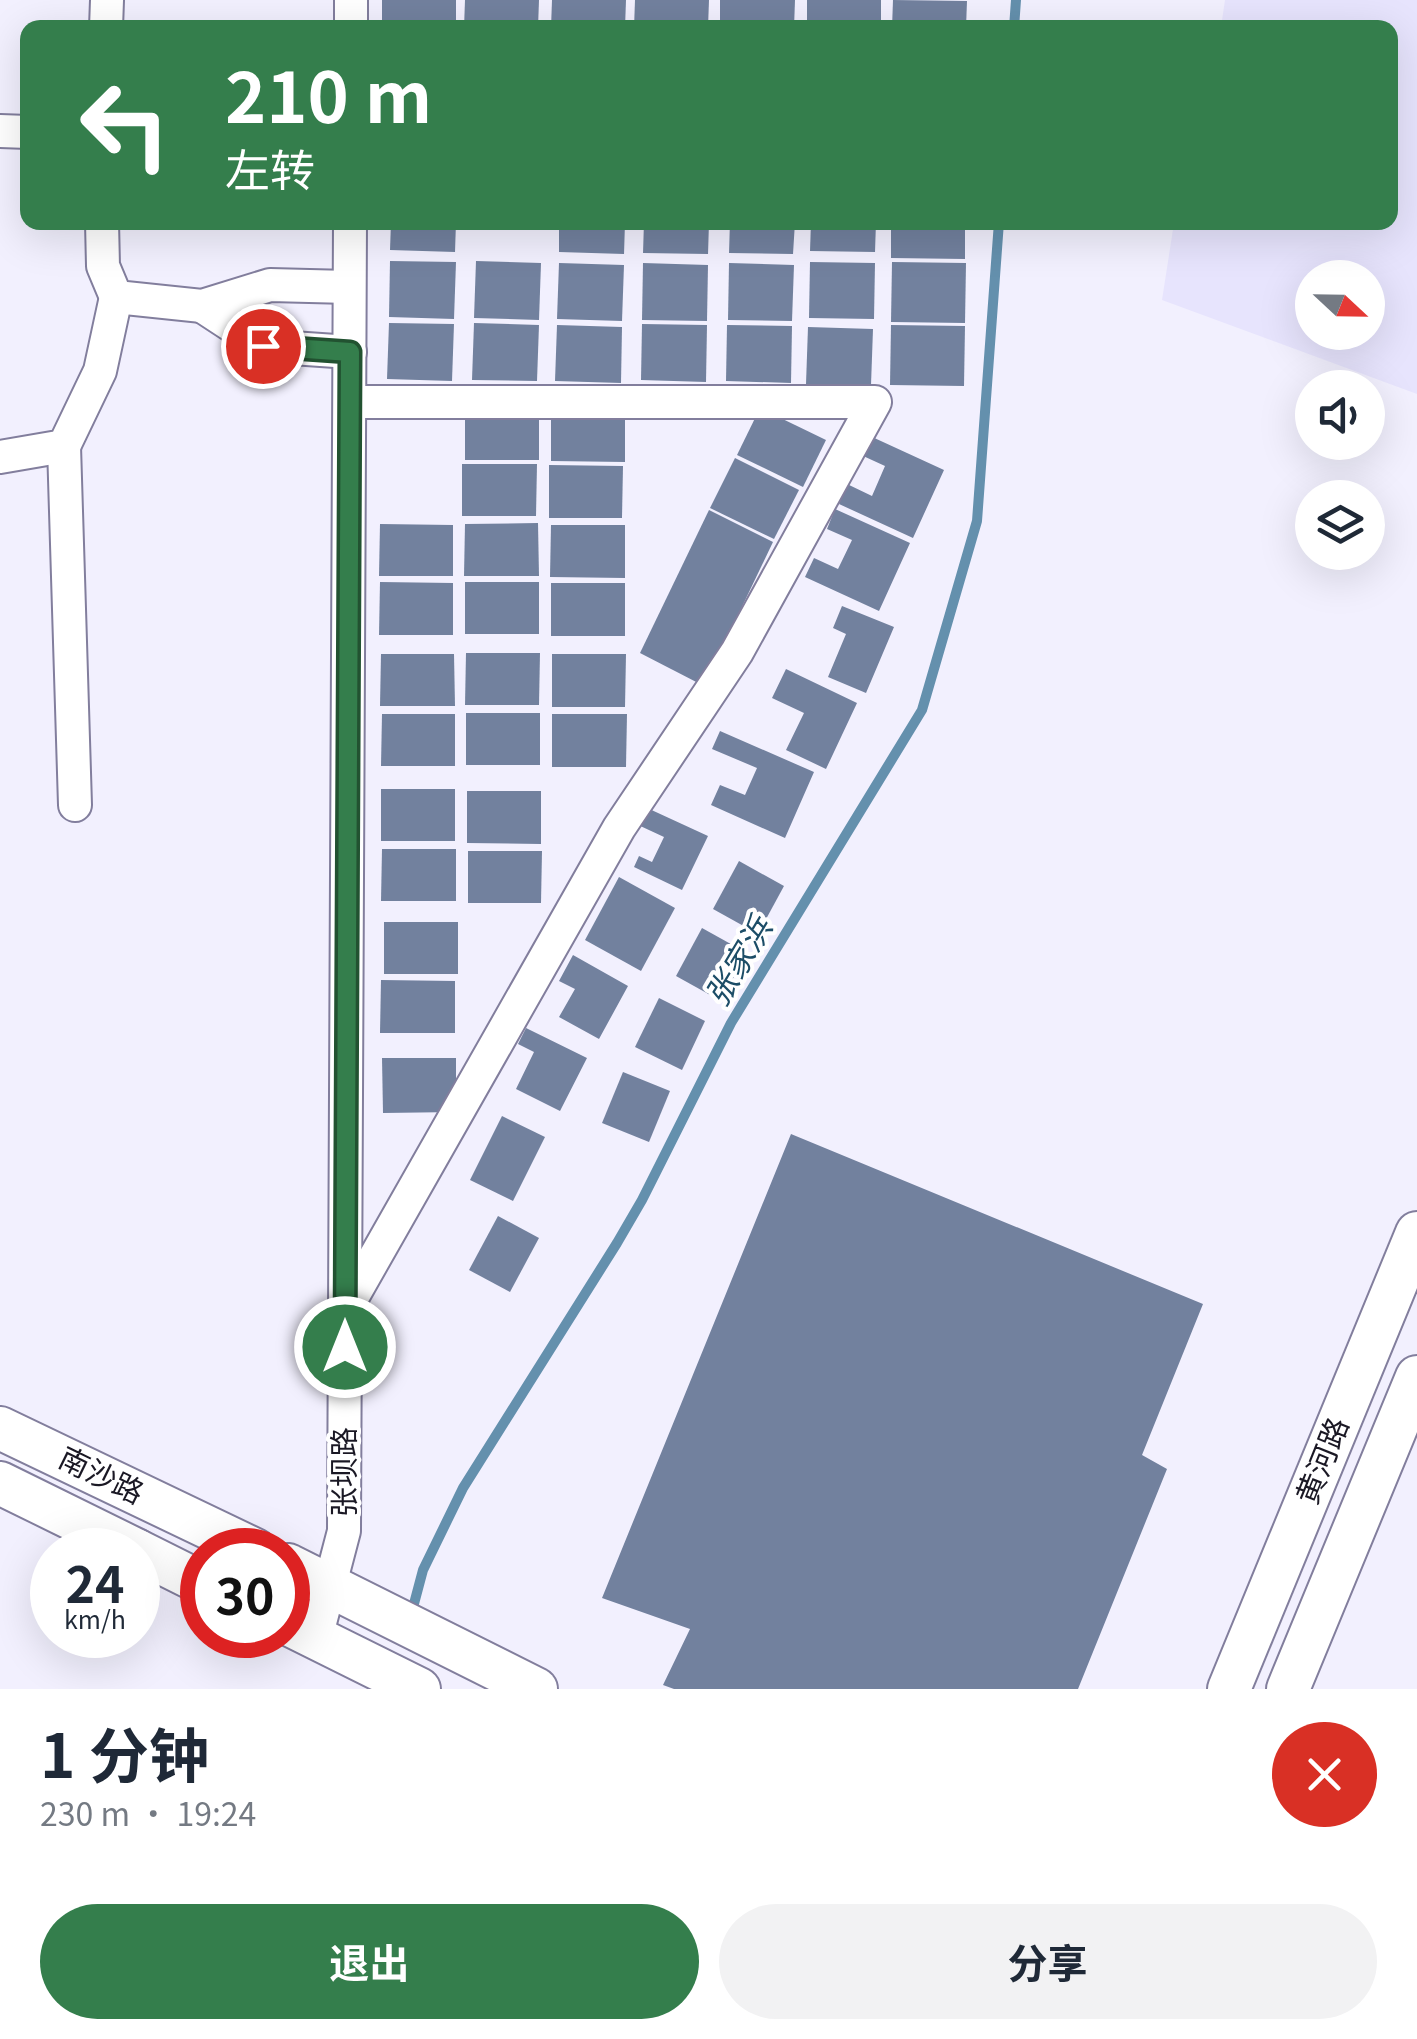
<!DOCTYPE html>
<html lang="zh">
<head>
<meta charset="utf-8">
<style>
	:root { --surface:#fff; --page:#f2f2f3; --text:#1f2937; --muted:#747a83; --accent:#347e4c }
	body { margin:0; font-family:Georgia,"Noto Sans SC",serif; background:var(--page); color:var(--text); height:100vh; display:flex; flex-direction:column; font-size:38px; white-space:nowrap }
	* { box-sizing:border-box; margin:0 }
	p { font-size:32px; color:var(--muted) }
	.icon { flex:none; width:55px; height:55px; fill:none; stroke:currentColor; stroke-width:2; stroke-linecap:round; stroke-linejoin:round }
	.map { position:relative; height:1689px; overflow:hidden }
	.sheet { display:flex; flex-direction:column; background:var(--surface); flex:1 }
	.sheet>* { flex:none }
	.top-card { position:absolute; left:20px; top:20px; width:1378px; height:210px; border-radius:20px; box-shadow:0 10px 40px #0002; background:#347e4c; color:#fff; overflow:hidden }
	.needle { width:65px; rotate:112deg }
	.tools { position:absolute; left:1295px; top:260px; display:grid; gap:20px }
	.tools a { display:grid; place-items:center; width:90px; height:90px; border-radius:50%; background:var(--surface); box-shadow:0 10px 40px #0002; font-size:50px }
	.speed { position:absolute; left:30px; top:1528px; display:flex; gap:20px; font-size:50px; font-weight:700; text-align:center }
	.speed>* { display:grid; place-content:center; width:130px; height:130px; border-radius:50%; background:var(--surface); box-shadow:0 10px 40px #0002; line-height:1 }
	.speed small { font-size:25px; font-weight:400 }
	.speed .limit { border:15px solid #d22; background:#fff; color:#111 }
	.pin { position:absolute; display:grid; place-items:center; width:85px; height:85px; color:#fff; margin:-42px; border:5px solid #fff; border-radius:50%; box-shadow:0 2px 10px #0007 }
	.me { position:absolute; width:110px; margin:-55px; rotate:0deg; stroke-linejoin:round; filter:drop-shadow(0 0 8px #0008) }
	.turn { display:flex; align-items:center; gap:35px; height:210px; padding:0 40px; font-size:45px }
	.turn .icon { width:130px; height:130px; stroke-width:2.5 }
	.turn b { display:block; font-size:70px; line-height:85px }
	.round { display:grid; place-items:center; flex:none; width:105px; height:105px; border-radius:52px; background:var(--page) }
	.head { display:flex; align-items:center; justify-content:space-between; height:170px; padding:0 40px }
	h1 { font-size:60px; font-weight:700; line-height:75px }
	.cta { display:flex; gap:20px; margin-top:auto; padding:20px 40px }
	.cta a { flex:1; height:115px; border-radius:60px; background:var(--accent); color:#fff; font-size:40px; font-weight:700; line-height:115px; text-align:center }
	.cta a+a { background:var(--page); color:var(--text) }
	.map>svg:first-child { display:block }
</style>
</head>
<body>
<div class="map">
<svg width="1417" height="1689" viewBox="0 0 1417 1689">
	<rect width="100%" height="100%" fill="#f2f0fe"/>
	<path fill="#e7e4fd" fill-rule="evenodd" d="M1225,0h192v394l-255,-94 12,-77 216,-1v-194l-169,-1zM1312,278h56v54h-56z"/>
	<g fill="none" stroke-linecap="round" stroke-linejoin="round">
		<g stroke="#6490ad" stroke-width="10">
			<polyline points="1014,28 1016,0"/>
			<polyline points="411,1615 423,1570 463,1488 617,1243 642,1200 731,1023 922,710 977,521 999,222"/>
		</g>
	</g>
	<g fill="#72819e">
		<rect x="382" y="0" width="74" height="28"/>
		<polygon points="465,0 539,0 538,28 464,28"/>
		<polygon points="552,0 626,0 625,28 551,28"/>
		<polygon points="635,0 709,0 708,28 634,28"/>
		<polygon points="720,0 795,0 794,28 720,28"/>
		<rect x="807" y="0" width="74" height="28"/>
		<polygon points="893,0 967,1 966,28 892,28"/>
		<polygon points="391,222 456,222 455,252 390,250"/>
		<polygon points="559,222 625,222 624,254 559,252"/>
		<polygon points="644,222 709,222 708,254 643,253"/>
		<polygon points="730,222 795,222 793,254 729,253"/>
		<polygon points="811,222 876,222 875,252 810,251"/>
		<polygon points="891,222 965,222 965,259 891,258"/>
		<polygon points="390,261 456,262 454,319 389,317"/>
		<polygon points="476,261 541,263 539,320 474,318"/>
		<polygon points="810,262 875,263 874,319 809,318"/>
		<polygon points="892,262 966,263 965,323 891,322"/>
		<polygon points="559,263 624,265 622,321 557,319"/>
		<polygon points="643,263 708,265 707,321 642,320"/>
		<polygon points="729,263 794,265 792,321 728,320"/>
		<polygon points="389,323 454,324 452,381 387,379"/>
		<polygon points="474,323 539,325 537,381 472,380"/>
		<polygon points="642,324 707,325 706,382 641,380"/>
		<polygon points="557,325 622,327 621,383 555,381"/>
		<polygon points="727,325 792,326 791,383 726,381"/>
		<polygon points="891,325 965,326 964,386 890,385"/>
		<polygon points="808,327 873,329 871,385 806,384"/>
		<polygon points="465,407 539,408 539,460 465,460"/>
		<polygon points="760,408 826,440 803,487 737,455"/>
		<polygon points="551,409 625,409 625,462 551,461"/>
		<polygon points="870,436 944,470 913,538 839,504 847,484 872,496 885,466 861,455"/>
		<polygon points="735,458 799,490 774,539 710,508"/>
		<polygon points="462,464 537,464 536,516 462,516"/>
		<polygon points="549,465 623,466 622,518 549,518"/>
		<polygon points="835,509 910,543 879,611 805,577 814,558 838,569 852,540 827,529"/>
		<polygon points="709,510 773,542 704,686 640,653"/>
		<polygon points="538,523 539,576 464,576 465,524"/>
		<polygon points="380,524 453,525 453,576 379,576"/>
		<polygon points="551,525 625,525 625,578 550,577"/>
		<polygon points="380,582 453,583 453,635 379,635"/>
		<rect x="465" y="582" width="74" height="52"/>
		<rect x="551" y="583" width="74" height="53"/>
		<polygon points="842,606 894,627 866,693 828,677 846,634 833,628"/>
		<polygon points="466,653 540,653 539,705 465,705"/>
		<polygon points="381,654 454,654 455,706 380,706"/>
		<polygon points="552,654 626,654 625,707 552,707"/>
		<polygon points="786,669 857,703 826,769 786,750 804,713 772,698"/>
		<rect x="466" y="713" width="74" height="52"/>
		<polygon points="382,714 455,714 455,766 381,766"/>
		<polygon points="552,714 627,714 626,767 552,767"/>
		<polygon points="720,731 814,772 785,838 711,805 720,785 745,795 757,768 712,749"/>
		<rect x="381" y="789" width="74" height="52"/>
		<polygon points="467,791 541,791 541,844 467,843"/>
		<polygon points="645,807 708,836 682,890 634,867 639,856 652,862 664,837 636,824"/>
		<polygon points="382,849 456,849 456,901 381,901"/>
		<polygon points="468,851 542,851 541,903 468,903"/>
		<polygon points="739,861 784,886 758,934 713,909"/>
		<polygon points="619,877 675,908 641,971 585,940"/>
		<rect x="384" y="922" width="74" height="52"/>
		<polygon points="702,928 747,953 721,1001 676,976"/>
		<polygon points="573,955 628,986 599,1039 559,1017 575,989 559,981"/>
		<polygon points="381,980 455,981 455,1033 380,1033"/>
		<polygon points="659,998 705,1021 682,1070 635,1047"/>
		<polygon points="526,1028 587,1058 560,1111 516,1089 534,1052 518,1044"/>
		<polygon points="382,1058 456,1058 456,1112 383,1113"/>
		<polygon points="623,1072 670,1091 649,1142 602,1123"/>
		<polygon points="502,1116 545,1137 513,1201 470,1180"/>
		<polygon points="791,1134 1203,1304 1142,1455 1167,1469 1078,1689 674,1689 663,1685 690,1629 602,1598"/>
		<polygon points="498,1216 539,1238 510,1292 469,1270"/>
	</g>
	<g fill="none" stroke-linecap="round" stroke-linejoin="round">
		<g stroke="#827e9d" stroke-width="36">
			<g id="minor">
				<polyline points="106,28 107,0"/>
				<polyline points="351,28 351,0"/>
				<polyline points="0,131 28,132"/>
				<polyline points="102,222 103,266 116,297 202,306 270,285 349,287"/>
				<polyline points="202,306 263,346 350,352"/>
				<polyline points="64,446 75,805"/>
				<polyline points="0,457 64,446 100,371 116,297"/>
				<polyline points="345,1310 619,828 737,652 875,402 351,402"/>
				<polyline points="316,1638 344,1531 350,222"/>
			</g>
		</g>
		<g stroke="#827e9d" stroke-width="46">
			<g id="major">
				<polyline points="0,1428 255,1550"/>
				<polyline points="0,1483 136,1550"/>
				<polyline points="138,1551 202,1583"/>
				<polyline points="288,1565 536,1689"/>
				<polyline points="288,1624 419,1689"/>
				<polyline points="1229,1689 1417,1233"/>
				<polyline points="1288,1689 1417,1377"/>
			</g>
		</g>
		<use href="#minor" stroke="#fff" stroke-width="32"/>
		<use href="#major" stroke="#fff" stroke-width="42"/>
	</g>
	<g fill="none" stroke-linecap="round" stroke-linejoin="round">
		<g stroke="#225231" stroke-width="25">
			<polyline id="route" points="263,346 350,352 345,1347"/>
		</g>
		<use href="#route" stroke="#347e4c" stroke-width="18"/>
	</g>
	<g text-anchor="middle" stroke-width="8" stroke-linejoin="round" paint-order="stroke">
		<g font-size="30" fill="#1a1824" stroke="#fff">
			<text transform="translate(1323 1461) rotate(-68)" y="10">黄河路</text>
			<text transform="translate(345 1472) rotate(-90)" y="10">张坝路</text>
			<text transform="translate(101 1476) rotate(26)" y="10">南沙路</text>
		</g>
		<g font-size="32" font-style="italic" fill="#1c4d67" stroke="#fff">
			<text transform="translate(739 962) rotate(-59)" y="11">张家浜</text>
		</g>
	</g>
</svg>
<div class="tools">
<a><svg class="needle" viewBox="-14 -14 28 28"><path d="M0-13l5 13h-10z" fill="#e53935"/><path d="M0 13l5-13h-10z" fill="#747a83"/></svg></a>
<a><svg class="icon" aria-label="sound" viewBox="0 0 24 24"><path d="M4 9h4l5-4v14l-5-4H4zM17 9q2 3 0 6"/></svg></a>
<a><svg class="icon" aria-label="layers" viewBox="0 0 24 24"><path d="M12 4l9 5-9 5-9-5zM3 14l9 5 9-5"/></svg></a>
</div>
<div class="speed"><div>24<small>km/h</small></div><div class="limit">30</div></div>
<div class="pin" style="left:263px;top:346px;background:#d93025"><svg class="icon" aria-label="arrive" viewBox="0 0 24 24"><path d="M6 21V4h12l-3 4 3 4H6"/></svg></div>
<svg class="me" style="left:345px;top:1347px" viewBox="-20 -20 40 40"><circle r="17" fill="#347e4c" stroke="#fff" stroke-width="3"/><path d="M0-11L8 9 0 5-8 9z" fill="#fff"/></svg>
<div class="top-card">
<div class="turn"><svg class="icon" aria-label="left" viewBox="0 0 24 24"><path d="M17 20v-9H6M10 6l-5 5 5 5"/></svg><div><b>210 m</b>左转</div></div>
</div>
</div>
<section class="sheet">
<div class="head"><div><h1>1 分钟</h1><p>230 m · 19:24</p></div><a class="round" style="background:#d93025;color:#fff"><svg class="icon" aria-label="close" viewBox="0 0 24 24"><path d="M6 6l12 12M18 6L6 18"/></svg></a></div>
<div class="cta"><a>退出</a><a>分享</a></div>
</section>
</body>
</html>
